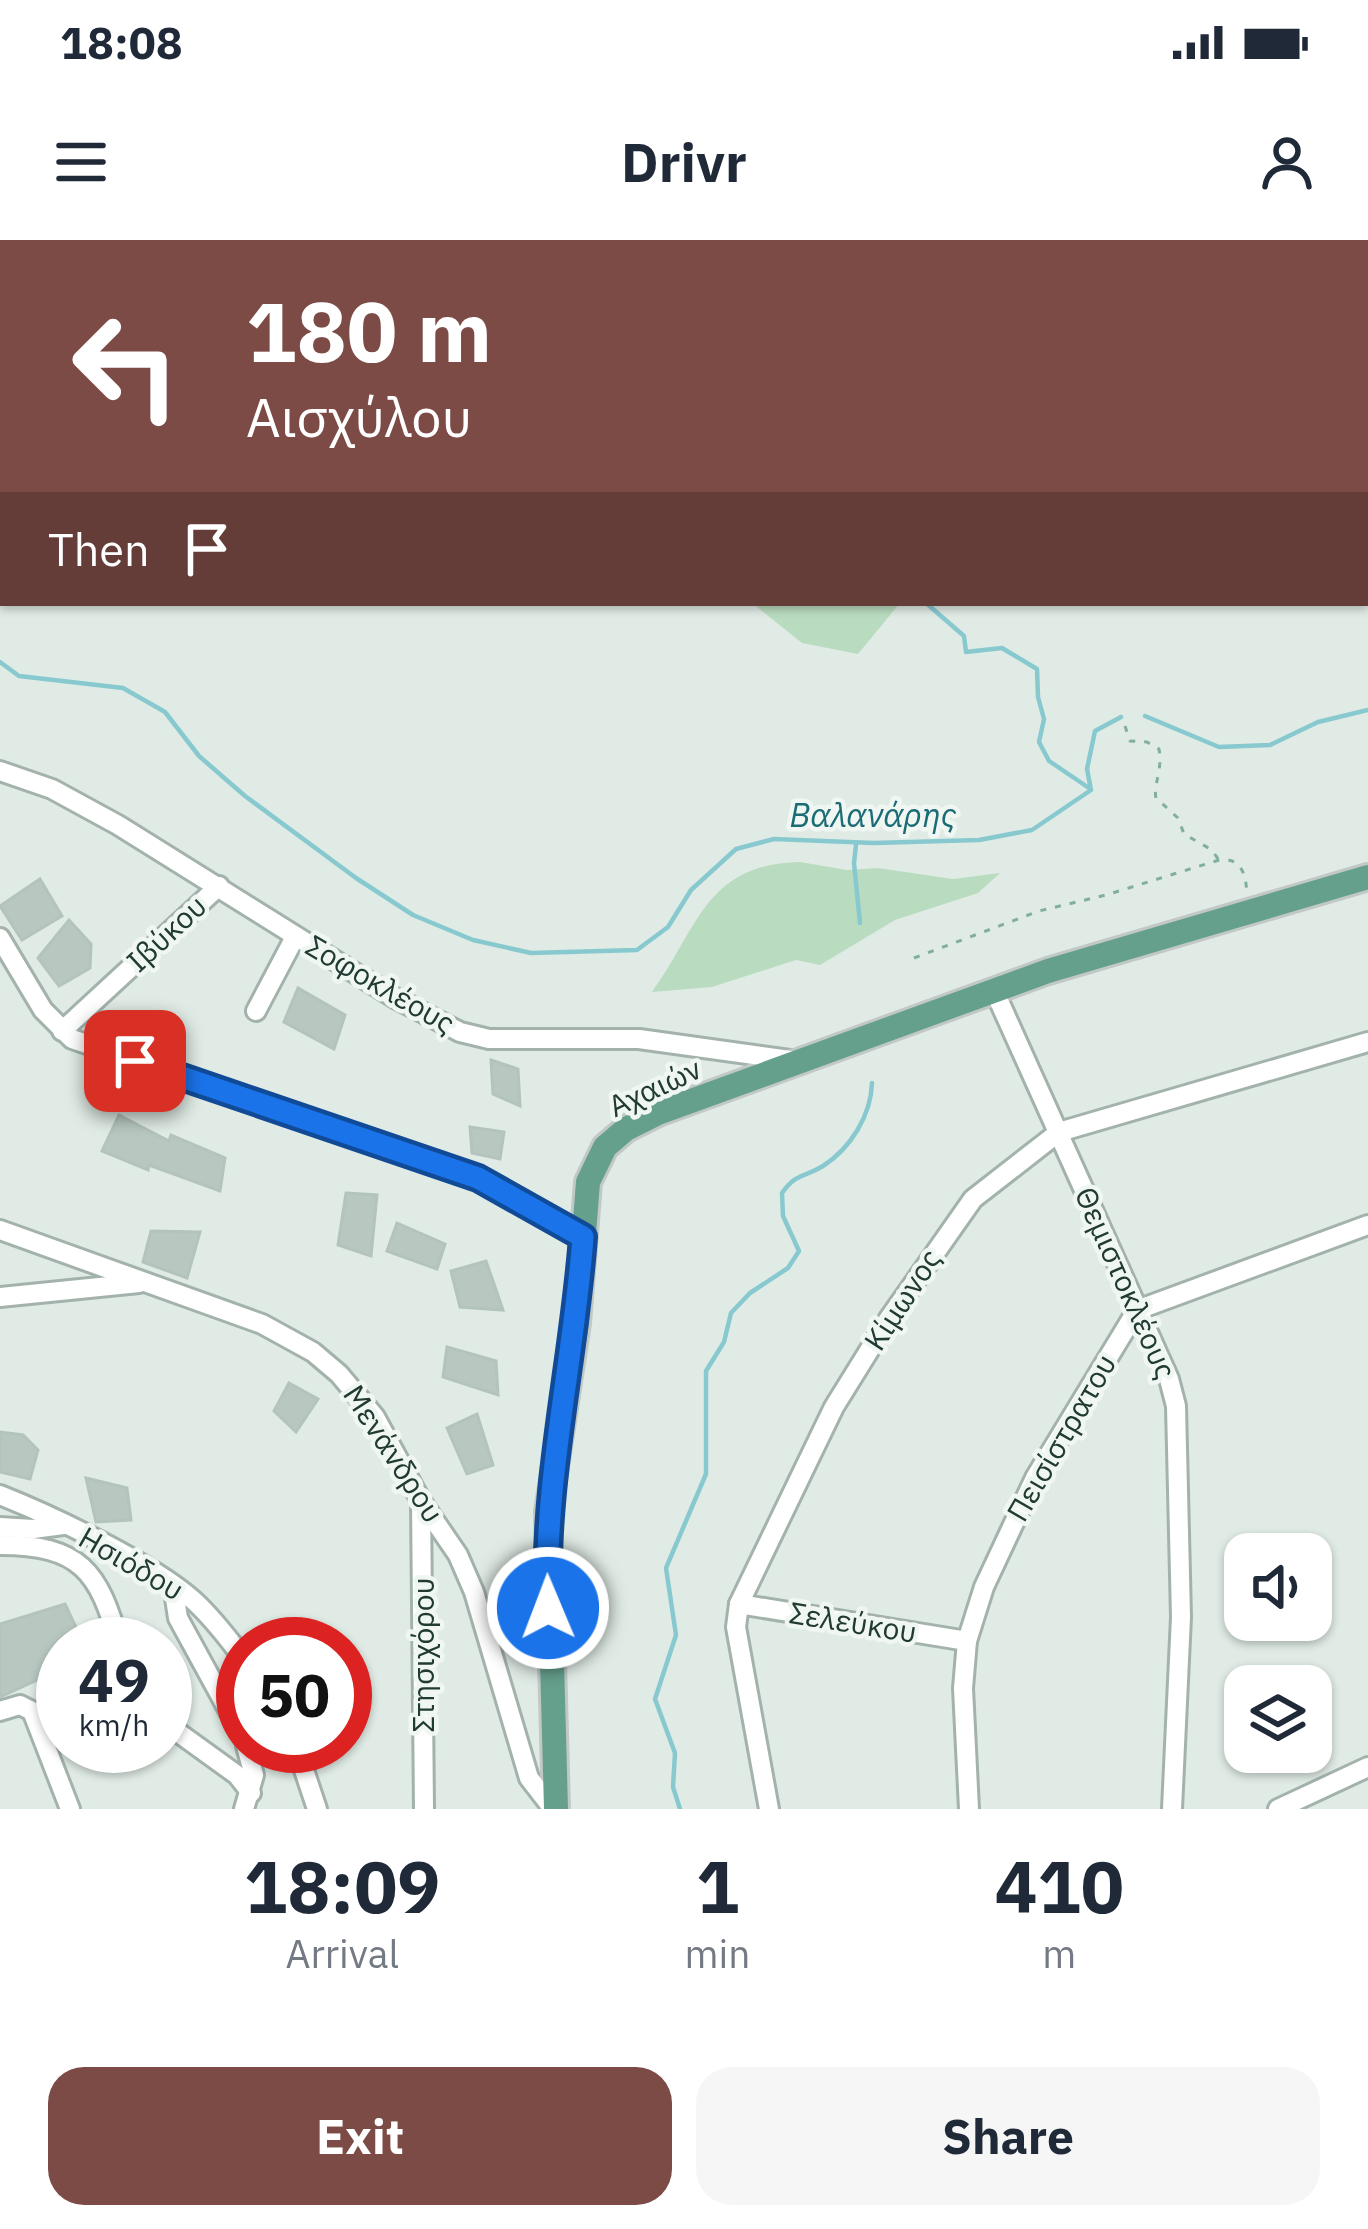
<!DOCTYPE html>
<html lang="en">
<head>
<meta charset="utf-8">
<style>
	:root { --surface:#fff; --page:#f6f6f7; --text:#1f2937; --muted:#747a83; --accent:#7d4b46 }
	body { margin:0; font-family:"IBM Plex Sans",sans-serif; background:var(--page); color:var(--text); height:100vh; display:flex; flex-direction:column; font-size:45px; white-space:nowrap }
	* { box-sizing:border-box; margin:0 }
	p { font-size:39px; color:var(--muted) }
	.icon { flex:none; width:66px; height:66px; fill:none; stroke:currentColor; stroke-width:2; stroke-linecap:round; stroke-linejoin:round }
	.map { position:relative; height:1569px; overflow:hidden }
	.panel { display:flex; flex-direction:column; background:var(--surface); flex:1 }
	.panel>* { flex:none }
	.guide { position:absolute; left:0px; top:0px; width:1368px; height:366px; box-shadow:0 3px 9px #0004; background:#7d4b46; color:#fff; overflow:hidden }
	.buttons { position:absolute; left:1224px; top:1293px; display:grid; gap:24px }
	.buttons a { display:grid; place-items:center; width:108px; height:108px; border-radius:24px; background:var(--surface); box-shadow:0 3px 9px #0004; font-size:60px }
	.speed { position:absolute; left:36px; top:1377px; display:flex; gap:24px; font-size:60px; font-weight:700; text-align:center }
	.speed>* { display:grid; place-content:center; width:156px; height:156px; border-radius:50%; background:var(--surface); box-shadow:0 3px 9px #0004; line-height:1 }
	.speed small { font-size:30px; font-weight:400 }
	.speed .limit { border:18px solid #d22; background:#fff; color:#111 }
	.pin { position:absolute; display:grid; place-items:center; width:102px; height:102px; color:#fff; margin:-51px; border-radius:24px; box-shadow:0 6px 18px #0006 }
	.me { position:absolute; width:132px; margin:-66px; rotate:359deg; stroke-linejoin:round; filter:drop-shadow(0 0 9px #0008) }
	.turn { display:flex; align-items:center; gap:42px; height:252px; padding:0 48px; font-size:54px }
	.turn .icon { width:156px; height:156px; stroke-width:2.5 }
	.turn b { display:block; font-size:84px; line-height:102px }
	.then { display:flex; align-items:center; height:114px; padding:0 48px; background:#0003; gap:24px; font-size:45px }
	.eta { display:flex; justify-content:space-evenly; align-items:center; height:204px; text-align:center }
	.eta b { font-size:72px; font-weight:700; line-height:84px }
	.button { display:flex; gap:24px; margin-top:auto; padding:24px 48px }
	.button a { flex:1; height:138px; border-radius:36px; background:var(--accent); color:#fff; font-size:48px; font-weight:700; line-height:138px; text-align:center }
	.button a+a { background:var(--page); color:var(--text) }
	.status { display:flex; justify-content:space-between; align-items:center; height:84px; padding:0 60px; background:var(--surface); direction:ltr }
	.status svg { height:33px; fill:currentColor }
	header { display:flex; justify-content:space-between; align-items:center; height:156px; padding:0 48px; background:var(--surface); font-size:54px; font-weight:700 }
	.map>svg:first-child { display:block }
</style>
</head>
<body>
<div class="status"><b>18:08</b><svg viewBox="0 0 49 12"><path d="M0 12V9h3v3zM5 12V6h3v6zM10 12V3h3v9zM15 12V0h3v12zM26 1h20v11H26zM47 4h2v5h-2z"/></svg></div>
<header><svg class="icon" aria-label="menu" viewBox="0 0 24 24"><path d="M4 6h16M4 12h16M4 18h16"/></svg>Drivr<svg class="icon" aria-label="person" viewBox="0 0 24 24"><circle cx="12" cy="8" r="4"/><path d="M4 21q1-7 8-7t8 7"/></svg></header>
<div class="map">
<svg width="1368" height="1569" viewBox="0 0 1368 1569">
	<rect width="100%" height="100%" fill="#e0ebe5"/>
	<g fill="#b9dcc0">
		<polygon points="967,0 1368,0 1368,225 1365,226 1365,3 966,3"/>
		<polygon points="752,363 900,363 858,414 802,403"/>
		<path d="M800,622l47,8 31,-2 75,11 47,-6 -22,20 -83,27 -75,45 -24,-5 -84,27 -60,5c46,-63 53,-128 148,-130z"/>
	</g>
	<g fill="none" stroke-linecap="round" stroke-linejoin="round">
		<g stroke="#88c9d0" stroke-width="4.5">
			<polyline points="590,0 591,3"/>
			<polyline points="926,363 964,396 966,412 1002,408 1037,429 1038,457 1044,479 1039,502 1049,521 1089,548"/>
			<polyline points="0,422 19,436 123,448 165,472 199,516 245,556 356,638 413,675 473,700 531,713 637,710 668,687 691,650 736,609 774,599 874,603 979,600 1032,590 1091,550 1087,529 1095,491 1121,477"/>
			<polyline points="1145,476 1219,507 1270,505 1318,482 1368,470"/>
			<polyline points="856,605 854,623 860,683"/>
			<path d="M680,1569l-7,-22 2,-34 -20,-54 21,-64 -10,-67 40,-94v-103l18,-29 7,-29 19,-20 38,-25 11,-17 -16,-35 -1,-23c15,-21 22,-15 41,-27 28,-18 48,-51 49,-83"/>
		</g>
	</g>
	<g fill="#b8c8c1" stroke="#b3c4bc" stroke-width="3">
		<polygon points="40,639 62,676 22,700 0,666"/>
		<polygon points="69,680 91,704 90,728 59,746 38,718"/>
		<polygon points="298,748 345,775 334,809 284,782"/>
		<polygon points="491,820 518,829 520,866 493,854"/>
		<polygon points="119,875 169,901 171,895 225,918 220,951 149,925 148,930 102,911"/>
		<polygon points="470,887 504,892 500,919 472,913"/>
		<polygon points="346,953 377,955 371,1016 338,1005"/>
		<polygon points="397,983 445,1004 437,1029 387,1011"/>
		<polygon points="151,991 200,992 187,1038 143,1022"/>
		<polygon points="486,1021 503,1070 460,1067 451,1031"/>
		<polygon points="447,1107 496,1121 498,1155 443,1137"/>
		<polygon points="289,1143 318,1159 296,1192 274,1171"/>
		<polygon points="477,1174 493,1225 467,1234 447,1188"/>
		<polygon points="0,1192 23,1195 38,1210 30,1239 0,1232"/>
		<polygon points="86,1238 127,1248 131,1280 96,1282"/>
		<polygon points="65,1364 84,1404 63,1404 63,1428 0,1457 0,1384"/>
	</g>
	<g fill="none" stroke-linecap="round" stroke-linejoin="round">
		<g stroke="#a3b3ac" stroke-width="24">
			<g id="minor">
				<polyline points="325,3 325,0"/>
				<polyline points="0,157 3,158"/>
				<polyline points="0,531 52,549 118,585 395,758 460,792 489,799 639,799 797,821"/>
				<polyline points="0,698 43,770 72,799 478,938 583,997"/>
				<polyline points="994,750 1169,1139 1176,1166 1181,1377 1172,1569"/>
				<polyline points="256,771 295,697"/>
				<polyline points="62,791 219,646"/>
				<polyline points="0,990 262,1084 313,1112 339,1134 375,1177 421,1261 458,1315 474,1352 529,1538 553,1569"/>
				<polyline points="0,1057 139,1043"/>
				<path d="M0,1255c53,21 151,68 193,105 19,17 35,38 50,58"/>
				<polyline points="421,1262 424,1569"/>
				<polyline points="0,1287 33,1289 63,1285"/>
				<path d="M0,1305c80,0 99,26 119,99"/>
				<polyline points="173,1345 178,1378 243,1497"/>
				<polyline points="739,1364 967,1401"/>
				<polyline points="0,1471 20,1465 32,1471 70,1569"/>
				<polyline points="165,1483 237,1535 251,1553"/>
				<polyline points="296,1506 317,1569"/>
				<polyline points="244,1569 254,1535 246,1506"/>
				<polyline points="769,1569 736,1387 739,1364 834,1167 888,1080 973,959 1059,892 1368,802"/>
				<polyline points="969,1569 963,1448 967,1401 984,1347 1035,1238 1137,1070 1368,985"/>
				<polyline points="1278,1569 1368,1527"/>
			</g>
		</g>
		<g stroke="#c1c8c6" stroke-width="30">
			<polyline id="major" points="556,1569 548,1272 577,1083 588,942 605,907 626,889 658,873 1048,731 1368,637"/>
		</g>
		<g stroke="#81ae9d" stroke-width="3" stroke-dasharray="6 9" stroke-linecap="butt">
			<path d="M1125,486l5,15 17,1 12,7c4,21 -6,36 -3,49l22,20 6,16 28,16 6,9"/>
			<path d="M914,718l125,-47 67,-16 113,-35c23,-3 27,15 28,35"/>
		</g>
		<use href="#minor" stroke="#fff" stroke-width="18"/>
		<use href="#major" stroke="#65a08d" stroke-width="24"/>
	</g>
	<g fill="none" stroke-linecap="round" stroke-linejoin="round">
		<g stroke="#114b97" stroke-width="30">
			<path id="route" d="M135,821l343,117 105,59c-9,124 -40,245 -35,371"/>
		</g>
		<use href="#route" stroke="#1a73e8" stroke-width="21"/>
	</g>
	<g text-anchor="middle" stroke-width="9" stroke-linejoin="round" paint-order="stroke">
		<g font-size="30" fill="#213b32" stroke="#f0f7f3">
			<text transform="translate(167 694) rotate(-43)" y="10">Ιβύκου</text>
			<text transform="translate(380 745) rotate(30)" y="10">Σοφοκλέους</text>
			<text transform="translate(655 848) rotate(-25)" y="10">Αχαιών</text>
			<text transform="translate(1125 1043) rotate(66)" y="10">Θεμιστοκλέους</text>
			<text transform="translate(903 1060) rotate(-57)" y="10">Κίμωνος</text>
			<text transform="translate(1062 1198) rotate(-60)" y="10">Πεισίστρατου</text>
			<text transform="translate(393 1214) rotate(57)" y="10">Μενάνδρου</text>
			<text transform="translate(131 1324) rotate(30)" y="10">Ησιόδου</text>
			<text transform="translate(853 1383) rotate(9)" y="10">Σελεύκου</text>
			<text transform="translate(424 1415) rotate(-90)" y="10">Στησιχόρου</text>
		</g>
		<g font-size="33" font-style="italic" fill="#1c6c76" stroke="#f0f7f3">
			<text x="873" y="587">Βαλανάρης</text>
		</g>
	</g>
</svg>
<div class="buttons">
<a><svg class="icon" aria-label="sound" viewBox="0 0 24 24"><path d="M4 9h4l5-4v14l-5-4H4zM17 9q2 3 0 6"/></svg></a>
<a><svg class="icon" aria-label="layers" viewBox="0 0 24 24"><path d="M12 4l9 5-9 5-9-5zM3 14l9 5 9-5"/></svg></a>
</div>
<div class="speed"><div>49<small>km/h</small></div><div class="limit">50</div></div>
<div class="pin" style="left:135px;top:821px;background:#d93025"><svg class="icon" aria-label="arrive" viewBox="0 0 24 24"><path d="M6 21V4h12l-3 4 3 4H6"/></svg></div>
<svg class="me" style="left:548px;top:1368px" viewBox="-20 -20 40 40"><circle r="17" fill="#1a73e8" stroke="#fff" stroke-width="3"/><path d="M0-11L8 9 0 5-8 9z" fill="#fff"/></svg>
<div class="guide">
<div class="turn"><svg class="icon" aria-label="left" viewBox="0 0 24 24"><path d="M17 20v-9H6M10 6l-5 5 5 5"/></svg><div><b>180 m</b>Αισχύλου</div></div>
<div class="then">Then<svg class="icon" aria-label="arrive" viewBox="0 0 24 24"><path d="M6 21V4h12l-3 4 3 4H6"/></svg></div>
</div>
</div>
<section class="panel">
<div class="eta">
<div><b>18:09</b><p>Arrival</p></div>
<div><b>1</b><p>min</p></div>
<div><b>410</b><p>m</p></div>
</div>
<div class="button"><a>Exit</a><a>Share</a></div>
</section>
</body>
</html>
